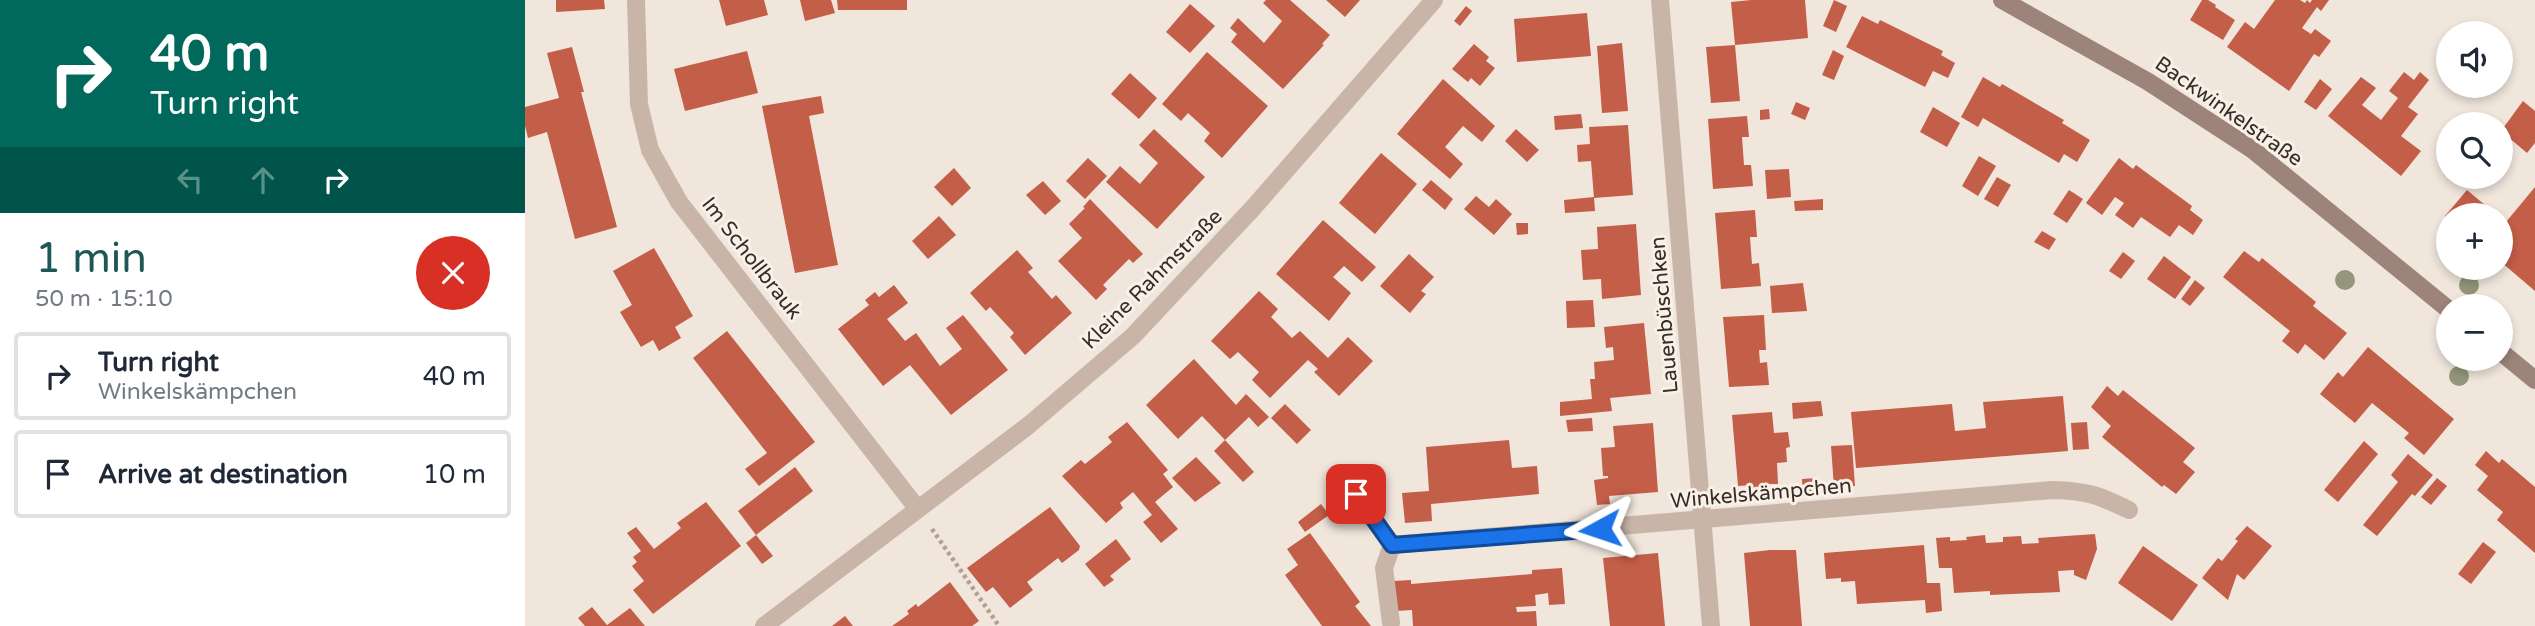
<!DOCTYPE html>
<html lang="en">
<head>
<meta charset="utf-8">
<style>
	:root { --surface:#fff; --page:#f2f2f3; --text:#1f2937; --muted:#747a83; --line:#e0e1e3; --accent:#1f5757 }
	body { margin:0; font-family:"Varela Round",sans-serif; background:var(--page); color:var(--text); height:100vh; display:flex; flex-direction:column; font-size:26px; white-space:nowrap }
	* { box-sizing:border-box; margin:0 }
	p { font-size:23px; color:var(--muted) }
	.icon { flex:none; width:38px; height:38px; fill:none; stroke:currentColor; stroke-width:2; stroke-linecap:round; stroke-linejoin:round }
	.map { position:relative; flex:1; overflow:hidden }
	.panel { display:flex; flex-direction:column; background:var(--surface); width:525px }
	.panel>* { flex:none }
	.top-card { background:#00695c; color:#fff; overflow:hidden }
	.tools { position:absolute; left:1911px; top:21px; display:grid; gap:14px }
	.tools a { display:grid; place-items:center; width:77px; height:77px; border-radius:50%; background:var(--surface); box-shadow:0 4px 10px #0003; font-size:35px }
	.pin { position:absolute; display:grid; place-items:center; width:60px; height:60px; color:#fff; margin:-30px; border-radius:14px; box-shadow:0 4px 10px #0006 }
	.me { position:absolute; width:77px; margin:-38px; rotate:265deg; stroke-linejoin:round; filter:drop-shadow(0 0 5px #0008) }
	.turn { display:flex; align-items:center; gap:24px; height:147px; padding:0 35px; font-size:32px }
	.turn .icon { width:91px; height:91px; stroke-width:2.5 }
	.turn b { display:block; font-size:49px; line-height:60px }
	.lanes { display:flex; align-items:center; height:66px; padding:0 35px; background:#0003; justify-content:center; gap:35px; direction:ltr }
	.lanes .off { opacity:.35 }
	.round { display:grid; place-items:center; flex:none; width:74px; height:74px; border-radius:37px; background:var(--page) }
	.head { display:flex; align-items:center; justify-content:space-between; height:119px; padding:0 35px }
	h1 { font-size:42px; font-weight:600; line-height:52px; color:var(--accent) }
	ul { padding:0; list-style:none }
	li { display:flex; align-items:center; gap:21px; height:88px; margin:0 14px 10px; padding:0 21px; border:4px solid var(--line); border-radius:7px }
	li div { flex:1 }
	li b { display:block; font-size:26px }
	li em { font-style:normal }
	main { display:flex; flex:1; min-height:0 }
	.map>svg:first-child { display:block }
</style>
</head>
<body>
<main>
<section class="panel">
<div class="top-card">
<div class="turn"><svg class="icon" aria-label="right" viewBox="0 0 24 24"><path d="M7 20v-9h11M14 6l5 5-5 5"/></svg><div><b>40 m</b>Turn right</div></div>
<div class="lanes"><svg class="icon off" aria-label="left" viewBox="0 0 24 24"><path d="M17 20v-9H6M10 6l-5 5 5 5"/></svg><svg class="icon off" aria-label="ahead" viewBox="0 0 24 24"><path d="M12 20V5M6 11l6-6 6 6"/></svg><svg class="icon" aria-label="right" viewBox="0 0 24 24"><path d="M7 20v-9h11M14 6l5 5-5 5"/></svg></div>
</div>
<div class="head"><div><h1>1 min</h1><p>50 m · 15:10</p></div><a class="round" style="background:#d93025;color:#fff"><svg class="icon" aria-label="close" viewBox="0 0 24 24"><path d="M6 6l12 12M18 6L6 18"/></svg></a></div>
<ul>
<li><svg class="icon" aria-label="right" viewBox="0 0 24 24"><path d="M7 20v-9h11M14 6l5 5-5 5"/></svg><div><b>Turn right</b><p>Winkelskämpchen</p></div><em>40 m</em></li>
<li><svg class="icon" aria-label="arrive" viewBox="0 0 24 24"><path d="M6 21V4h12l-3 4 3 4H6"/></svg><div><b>Arrive at destination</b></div><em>10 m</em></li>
</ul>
</section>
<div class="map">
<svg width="2010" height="626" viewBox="0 0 2010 626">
	<rect width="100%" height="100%" fill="#f1e6dc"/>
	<g fill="#c35e48">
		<polygon points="31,0 79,0 80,9 31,12"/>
		<polygon points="194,0 239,0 243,15 201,26"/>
		<polygon points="275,0 306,0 310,13 280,21"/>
		<polygon points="312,0 382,0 382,10 313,10"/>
		<polygon points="741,0 765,0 805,35 797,44 799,45 758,89 706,42 712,34 705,28 713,18 739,43 757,21 738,3"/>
		<polygon points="801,0 835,0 820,17"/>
		<polygon points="1226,0 1280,0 1283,38 1210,45 1206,2"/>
		<polygon points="1309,0 1322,6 1311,32 1298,26"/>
		<polygon points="1677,0 1683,0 1691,5 1690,7 1710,20 1698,40 1665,20"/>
		<polygon points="1750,0 1775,0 1780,3 1782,0 1785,3 1787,0 1804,0 1796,11 1792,7 1777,28 1786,34 1790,29 1806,41 1794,57 1789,54 1764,91 1702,47 1720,22 1729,29"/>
		<polygon points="665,4 690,26 665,53 641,32"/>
		<polygon points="941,6 947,11 935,26 929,21"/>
		<polygon points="1062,13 1066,56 992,62 989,19"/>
		<polygon points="1337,16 1353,24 1355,20 1418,51 1416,55 1430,63 1423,78 1408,71 1400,87 1321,47"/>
		<polygon points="1097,43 1103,111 1077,113 1072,46"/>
		<polygon points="949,44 964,57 961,61 970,68 955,86 946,78 943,82 927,69"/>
		<polygon points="1210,45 1215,101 1186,103 1181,47"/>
		<polygon points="47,47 59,92 56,92 92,227 50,239 22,132 3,138 0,126 0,107 34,98 22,53"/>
		<polygon points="1308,50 1319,56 1309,80 1297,75"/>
		<polygon points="222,51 233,93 160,111 149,69"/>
		<polygon points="682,52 743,106 697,158 679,141 685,133 663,113 656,121 637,104"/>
		<polygon points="1879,72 1889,80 1895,72 1904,80 1883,107 1893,114 1876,136 1896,151 1876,176 1803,116 1836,77 1851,88 1837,105 1856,120 1873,98 1864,91"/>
		<polygon points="605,73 632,98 614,119 586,94"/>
		<polygon points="1458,77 1475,87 1477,84 1539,120 1537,123 1565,140 1552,162 1539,154 1534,163 1458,118 1453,127 1436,117"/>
		<polygon points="918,79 970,126 957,142 938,126 920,147 938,164 925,179 872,134"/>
		<polygon points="1795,79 1807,89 1791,110 1779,102"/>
		<polygon points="296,96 299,113 284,116 313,265 270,273 237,106"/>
		<polygon points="1998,101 2010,111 2010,143 2002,153 1976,131"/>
		<polygon points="1271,102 1285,108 1280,120 1266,114"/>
		<polygon points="1408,107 1435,123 1422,147 1395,132"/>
		<polygon points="1244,109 1245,119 1235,120 1235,110"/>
		<polygon points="1056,114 1058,128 1030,130 1029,116"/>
		<polygon points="1222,116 1224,137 1217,137 1219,165 1226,165 1228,186 1188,189 1183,119"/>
		<polygon points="1103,125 1108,195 1069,198 1066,161 1053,162 1052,145 1065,144 1064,127"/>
		<polygon points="629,129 680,177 632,229 581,182 595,166 615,184 633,163 614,145"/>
		<polygon points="991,129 1014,150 1002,162 980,141"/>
		<polygon points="856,153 892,184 850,234 814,203"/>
		<polygon points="1454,156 1471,166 1453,196 1437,186"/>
		<polygon points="563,158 582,176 560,199 541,181"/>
		<polygon points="1594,158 1608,169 1611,165 1667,206 1665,210 1678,220 1668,235 1654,225 1645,237 1616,217 1608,228 1590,215 1599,203 1590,197 1577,215 1561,203"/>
		<polygon points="429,168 446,188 427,206 409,187"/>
		<polygon points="1264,169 1266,197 1242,199 1240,170"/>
		<polygon points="1472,177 1486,185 1473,207 1459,199"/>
		<polygon points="906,180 928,199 920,210 897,190"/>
		<polygon points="518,181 536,201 520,215 501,195"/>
		<polygon points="2010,187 2010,291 1976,262 1976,218 1981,222"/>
		<polygon points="1544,190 1558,199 1542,223 1528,214"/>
		<polygon points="1942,190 1972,215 1923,215 1923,219 1920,216"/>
		<polygon points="951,196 964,207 971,199 987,214 969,235 939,209"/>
		<polygon points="1069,197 1070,211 1040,213 1039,200"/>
		<polygon points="565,199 618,254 608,263 604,259 578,285 582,289 571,300 533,261 557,238 544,224 560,208 558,207"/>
		<polygon points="1298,199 1298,210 1270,211 1269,201"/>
		<polygon points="1230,210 1232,237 1225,237 1226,251 1227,264 1234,263 1236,286 1196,289 1190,213"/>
		<polygon points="414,216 431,235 403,259 387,241"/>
		<polygon points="798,220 851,267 837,282 819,266 808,277 826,293 804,321 751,274"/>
		<polygon points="991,223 1003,223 1003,234 992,235"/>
		<polygon points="1111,224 1116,295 1077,299 1076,279 1058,280 1056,250 1073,249 1072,227"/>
		<polygon points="1517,231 1531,239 1524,250 1509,242"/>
		<polygon points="129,248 168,316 150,327 156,338 134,351 128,340 116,347 95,312 107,305 88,271"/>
		<polygon points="492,250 508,268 503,272 527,299 531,295 547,313 500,355 485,337 489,333 465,307 461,311 445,293"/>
		<polygon points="1719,251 1734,262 1737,258 1791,302 1788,306 1822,333 1799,360 1780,344 1773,354 1757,341 1765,331 1698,277"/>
		<polygon points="1598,252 1610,261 1596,279 1584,271"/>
		<polygon points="884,254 909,277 896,291 901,294 885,313 855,286"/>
		<polygon points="1639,256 1666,277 1650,299 1622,279"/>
		<polygon points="1670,280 1680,288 1665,306 1656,299"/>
		<polygon points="1278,283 1282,311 1247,313 1245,286"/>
		<polygon points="369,285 383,303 362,319 380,341 391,333 415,366 437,349 421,328 438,315 483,370 426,415 385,365 358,386 313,329 344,305 340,300 350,292 354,297"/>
		<polygon points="734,291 753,309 746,317 767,338 775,331 803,358 823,337 848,361 814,396 789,372 793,369 783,360 745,398 727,380 734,372 713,352 705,359 686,341"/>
		<polygon points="1068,300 1070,327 1042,328 1041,301"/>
		<polygon points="1239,315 1241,350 1234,350 1235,363 1242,362 1244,385 1204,387 1198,317"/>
		<polygon points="1119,323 1126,394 1085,398 1087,411 1035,416 1035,402 1067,399 1065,379 1070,379 1069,362 1089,360 1088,347 1081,348 1079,327"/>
		<polygon points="202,331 290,442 234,486 220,469 242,453 168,358"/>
		<polygon points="1843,347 1929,419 1899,455 1879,438 1884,433 1847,403 1830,423 1795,394 1813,372 1818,377"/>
		<polygon points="669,359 711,405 721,394 744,417 733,427 724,417 700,440 677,416 653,439 621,405"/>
		<polygon points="1582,386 1593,396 1598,390 1670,448 1658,462 1670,472 1651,494 1639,485 1637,487 1577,437 1586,426 1566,407"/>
		<polygon points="1538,396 1543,451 1331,468 1326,412 1427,404 1430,431 1461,428 1458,402"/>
		<polygon points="1296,401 1298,416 1268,419 1267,403"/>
		<polygon points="760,404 786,430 772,444 746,418"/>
		<polygon points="1247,412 1249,433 1263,432 1265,447 1261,448 1262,462 1252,463 1253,484 1241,484 1242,492 1228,493 1228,485 1213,486 1207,415"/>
		<polygon points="1067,418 1068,431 1043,432 1041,420"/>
		<polygon points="602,422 643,470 638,474 648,487 630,502 653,529 636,543 618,522 627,515 608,492 595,503 598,508 581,523 537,476 556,460 560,464 575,452 587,442 583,437"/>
		<polygon points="1562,422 1564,449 1548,450 1546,423"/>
		<polygon points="1128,423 1133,492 1084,496 1085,504 1072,505 1069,480 1083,478 1083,476 1078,476 1076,448 1090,447 1088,426"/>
		<polygon points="700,440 729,472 718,482 689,451"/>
		<polygon points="984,440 987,468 1012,466 1014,494 906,504 907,521 880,523 877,493 904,491 901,447"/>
		<polygon points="1839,441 1853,454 1813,502 1799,490"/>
		<polygon points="1327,445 1330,486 1309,487 1306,446"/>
		<polygon points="1961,451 1974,463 1977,459 2010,487 2010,553 1972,520 1978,512 1952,490 1963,476 1950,465"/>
		<polygon points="1883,454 1908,475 1890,496 1887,494 1852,536 1838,525 1873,482 1866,475"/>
		<polygon points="671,457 696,483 670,502 647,478"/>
		<polygon points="270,467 288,491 231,535 213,511"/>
		<polygon points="1292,478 1292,494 1278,495 1277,479"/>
		<polygon points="1912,478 1922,486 1906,505 1896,497"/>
		<polygon points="181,502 216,546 128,614 108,590 119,581 107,566 112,562 108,557 116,551 102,533 111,527 129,549 156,528 152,523"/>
		<polygon points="796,504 804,515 780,532 773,522"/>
		<polygon points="525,507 555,546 554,550 537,563 533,558 502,582 508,590 485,608 468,587 461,592 442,568"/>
		<polygon points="1722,526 1747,546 1719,580 1712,574 1703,600 1677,578 1693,558 1697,561 1713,541 1710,539"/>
		<polygon points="785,533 835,602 830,606 846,626 797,626 760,575 773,565 762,549"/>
		<polygon points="1570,534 1572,549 1561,580 1549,575 1549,570 1533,571 1535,592 1465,595 1465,591 1429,593 1427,568 1414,568 1411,538 1425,537 1425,541 1442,540 1441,537 1460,535 1461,543 1478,542 1478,537 1496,536 1497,544 1514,543 1513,538"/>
		<polygon points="231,535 248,556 237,564 221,543"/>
		<polygon points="591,539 606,559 585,576 589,580 579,587 560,564"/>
		<polygon points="1958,542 1971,552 1946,584 1933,574"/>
		<polygon points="1399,545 1402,583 1415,583 1417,611 1401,613 1400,600 1332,604 1330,581 1316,582 1316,578 1301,579 1299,553"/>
		<polygon points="1618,546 1673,585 1647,621 1593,583"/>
		<polygon points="1245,550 1271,550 1277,626 1225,626 1219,553"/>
		<polygon points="1133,553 1140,626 1085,626 1078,558"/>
		<polygon points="1037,568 1040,604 1024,605 1023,593 1010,595 1011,606 991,607 992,612 1011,611 1012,626 888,626 887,610 871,611 869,581 886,580 886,584 1007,574 1007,570"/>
		<polygon points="425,582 454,621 447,626 367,626 384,614 382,611 391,604 393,607"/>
		<polygon points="67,607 82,625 105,608 120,626 60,626 53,618"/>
		<polygon points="320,616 328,626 307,626"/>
	</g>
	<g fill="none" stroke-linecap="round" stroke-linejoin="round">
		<polyline stroke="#b59f92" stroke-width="4.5" stroke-dasharray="3.5 3.5" stroke-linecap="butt" points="407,529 474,626"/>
		<g stroke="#c9b5a8" stroke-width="18">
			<polyline points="111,0 114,104 125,150 154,202 392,508"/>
			<polyline points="1135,0 1186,626"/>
			<polyline points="831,494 867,545"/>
			<path d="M867,545l661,-55c35,1 45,5 76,20"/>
			<polyline points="866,623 859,568 867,545"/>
			<polyline points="239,626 504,425 608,336 728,208 909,0"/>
		</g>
		<g stroke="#9d847a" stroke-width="18">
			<polyline points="1477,0 1622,81 1728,150 1923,309"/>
			<polyline points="1976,352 2010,380"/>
		</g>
	</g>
	<g fill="#94967b">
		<circle cx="1820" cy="280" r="10"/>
		<circle cx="1944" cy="285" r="10"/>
		<circle cx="1934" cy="376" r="10"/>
	</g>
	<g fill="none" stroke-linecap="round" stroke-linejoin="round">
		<g stroke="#114b97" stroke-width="18">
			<polyline id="route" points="831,494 867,545 1075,529"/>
		</g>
		<use href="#route" stroke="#1a73e8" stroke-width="12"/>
	</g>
	<g text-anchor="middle" stroke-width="6" stroke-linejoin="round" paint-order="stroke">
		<g font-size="21" fill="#362c28" stroke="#f9f0e8">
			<text transform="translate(1704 111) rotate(35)" y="7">Backwinkelstraße</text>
			<text transform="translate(227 258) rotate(52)" y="7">Im Schollbrauk</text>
			<text transform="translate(627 279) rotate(-45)" y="7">Kleine Rahmstraße</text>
			<text transform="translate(1139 315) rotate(-95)" y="7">Lauenbüschken</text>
			<text transform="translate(1236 493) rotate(-5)" y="7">Winkelskämpchen</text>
		</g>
	</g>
</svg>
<div class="tools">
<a><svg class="icon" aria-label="sound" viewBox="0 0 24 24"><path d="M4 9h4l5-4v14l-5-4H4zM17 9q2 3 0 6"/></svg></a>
<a><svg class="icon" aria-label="search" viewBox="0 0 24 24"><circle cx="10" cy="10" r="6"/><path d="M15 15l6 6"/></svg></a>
<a>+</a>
<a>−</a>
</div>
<div class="pin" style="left:831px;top:494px;background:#d93025"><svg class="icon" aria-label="arrive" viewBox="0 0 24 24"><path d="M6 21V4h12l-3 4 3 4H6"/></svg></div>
<svg class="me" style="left:1075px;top:529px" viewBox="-20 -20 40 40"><path d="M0-17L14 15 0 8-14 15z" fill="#1a73e8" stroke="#fff" stroke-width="4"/></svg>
</div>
</main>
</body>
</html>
